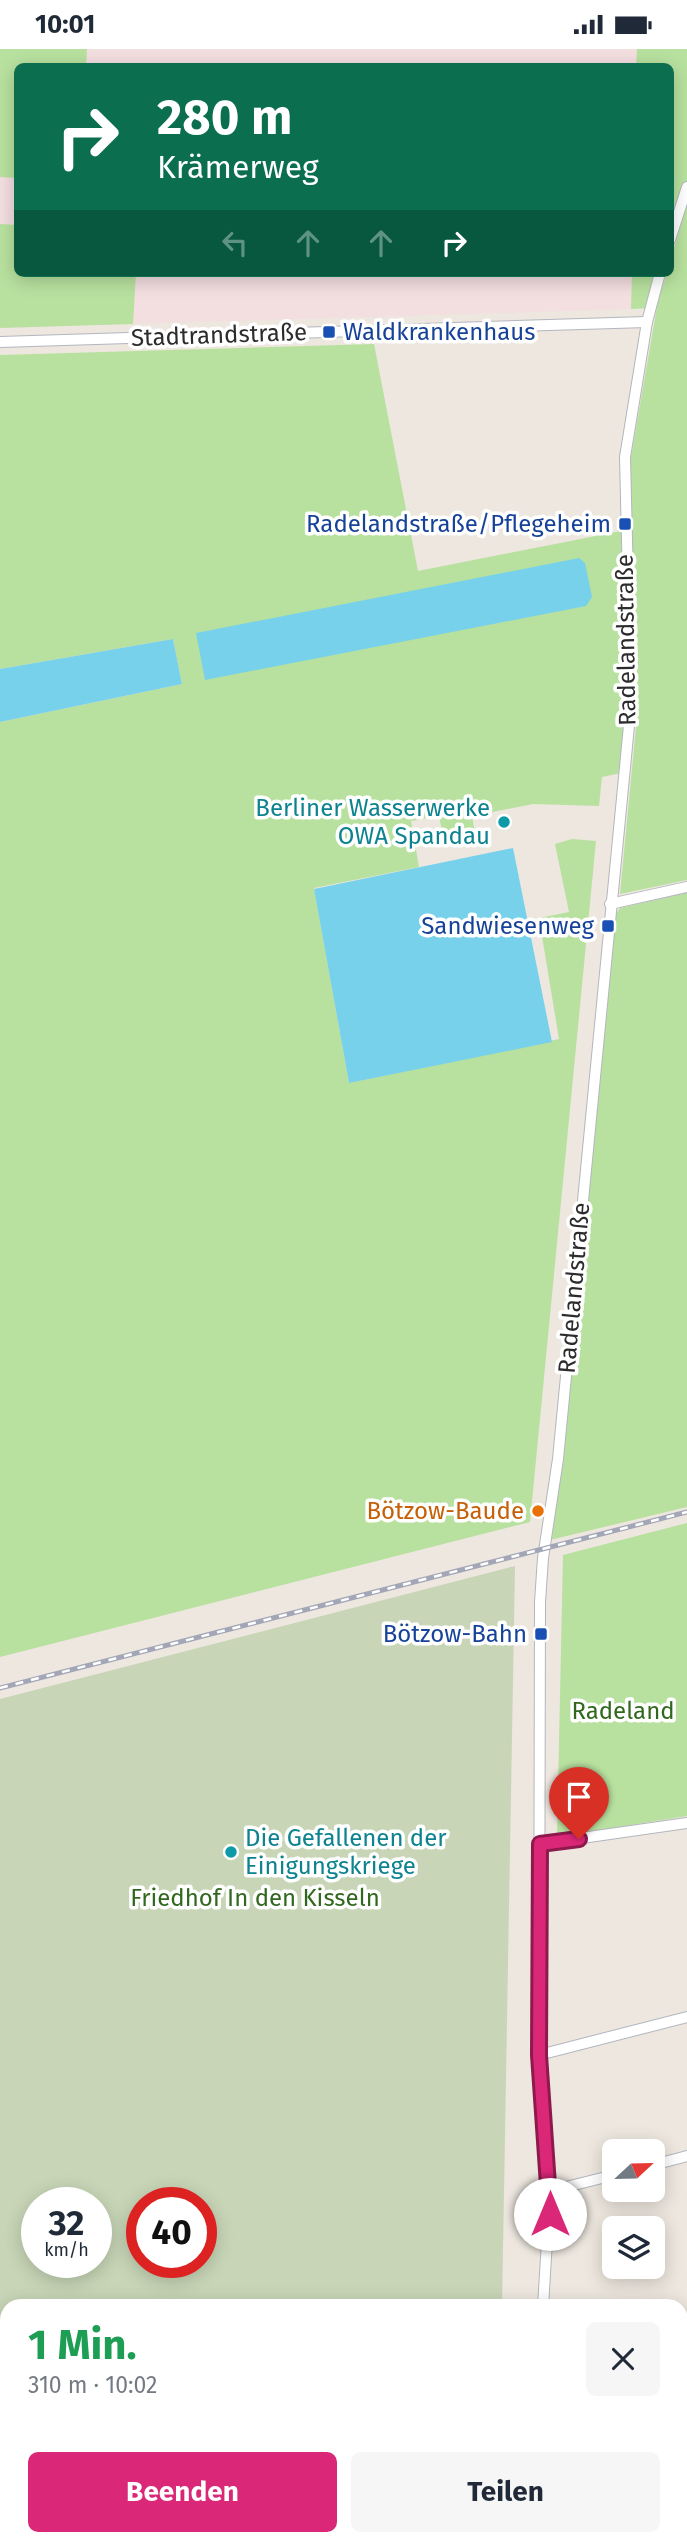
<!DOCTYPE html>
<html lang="de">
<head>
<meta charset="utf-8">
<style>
	:root { --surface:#fff; --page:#f6f6f7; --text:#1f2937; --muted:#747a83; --accent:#db2777 }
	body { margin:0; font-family:"Fira Sans",sans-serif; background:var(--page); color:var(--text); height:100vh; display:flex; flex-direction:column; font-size:26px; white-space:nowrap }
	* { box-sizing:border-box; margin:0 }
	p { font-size:23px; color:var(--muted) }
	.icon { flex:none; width:38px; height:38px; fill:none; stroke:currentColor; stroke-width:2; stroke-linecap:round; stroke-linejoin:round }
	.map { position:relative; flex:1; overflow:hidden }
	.details { position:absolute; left:0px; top:2250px; width:688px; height:247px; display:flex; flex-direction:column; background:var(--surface); border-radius:21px 21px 0 0; box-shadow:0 4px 18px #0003 }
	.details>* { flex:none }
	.banner { position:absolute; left:14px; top:14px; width:660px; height:214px; border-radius:10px; box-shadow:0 4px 18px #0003; background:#0b6e4f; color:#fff; overflow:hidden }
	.needle { width:46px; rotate:68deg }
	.fabs { position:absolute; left:602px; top:2090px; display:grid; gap:14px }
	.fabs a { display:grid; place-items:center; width:63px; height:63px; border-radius:10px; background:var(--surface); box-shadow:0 4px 18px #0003; font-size:35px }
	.speed { position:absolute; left:21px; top:2138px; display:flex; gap:14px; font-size:35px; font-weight:700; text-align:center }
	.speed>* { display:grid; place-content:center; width:91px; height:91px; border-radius:50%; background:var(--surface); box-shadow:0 4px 18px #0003; line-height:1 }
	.speed small { font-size:18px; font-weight:400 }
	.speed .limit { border:10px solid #d22; background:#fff; color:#111 }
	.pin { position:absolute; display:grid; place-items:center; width:60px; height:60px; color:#fff; margin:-72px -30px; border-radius:50% 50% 50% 0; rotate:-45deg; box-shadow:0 0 7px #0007 }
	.pin .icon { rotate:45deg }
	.me { position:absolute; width:77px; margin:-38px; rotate:0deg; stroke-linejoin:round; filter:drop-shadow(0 0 5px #0008) }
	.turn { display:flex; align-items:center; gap:24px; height:147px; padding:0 28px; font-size:32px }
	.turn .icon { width:91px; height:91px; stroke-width:2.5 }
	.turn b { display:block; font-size:49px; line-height:60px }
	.lanes { display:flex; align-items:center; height:66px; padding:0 28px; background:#0003; justify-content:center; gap:35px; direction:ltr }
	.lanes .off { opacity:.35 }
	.round { display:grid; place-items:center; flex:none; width:74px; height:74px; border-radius:10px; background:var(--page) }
	.overview { display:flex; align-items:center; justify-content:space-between; height:119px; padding:0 28px }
	h1 { font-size:42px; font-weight:700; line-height:52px; color:#1e9e55 }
	.action { display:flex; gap:14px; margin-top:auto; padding:14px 28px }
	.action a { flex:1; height:80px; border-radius:10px; background:var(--accent); color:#fff; font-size:28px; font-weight:700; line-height:80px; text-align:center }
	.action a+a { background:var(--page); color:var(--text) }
	.status { display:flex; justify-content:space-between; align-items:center; height:49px; padding:0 35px; background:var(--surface); direction:ltr }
	.status svg { height:19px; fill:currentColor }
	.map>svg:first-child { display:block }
</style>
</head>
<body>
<div class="status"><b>10:01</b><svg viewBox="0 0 49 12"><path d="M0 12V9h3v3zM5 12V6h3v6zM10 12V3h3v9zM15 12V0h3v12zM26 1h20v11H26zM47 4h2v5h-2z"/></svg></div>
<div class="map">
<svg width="687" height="2496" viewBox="0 0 687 2496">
	<rect width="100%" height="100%" fill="#ede7df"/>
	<polygon fill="#f3dee0" points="0,0 637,0 636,18 18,18 18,224 632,224 631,260 0,279"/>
	<g fill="#b8e19f">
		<polygon points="0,0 87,0 86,17 18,18 17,129 0,128"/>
		<polygon points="637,0 687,0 687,138 670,191 670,18 636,18"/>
		<polygon points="687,156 687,831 620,845 638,657 630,414 658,252 667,224 670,224 670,212"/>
		<polygon points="0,175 17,176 18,224 136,224 133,275 0,279"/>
		<polygon points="632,224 661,224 651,259 631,260"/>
		<polygon points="374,295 418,522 621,482 628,656 621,724 602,728 599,757 533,755 472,767 474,779 442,782 439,767 411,772 419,818 314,839 349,1034 559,990 539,869 569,863 555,795 572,790 596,792 530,1473 0,1608 0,673 182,635 173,590 0,620 0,306"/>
		<polygon points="687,844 687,1458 546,1492 616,865 620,859"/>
		<polygon points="687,1474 687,1767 557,1788 563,1506"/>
	</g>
	<path fill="#c8d6b7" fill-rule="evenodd" d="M515,1517l-13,740 -495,1v232h491v6h-498v-846zM37,2154h59v60h-59zM142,2154h59v60h-59z"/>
	<g fill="#78d1ea">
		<polygon points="579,509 585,514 592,548 586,557 205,631 196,584"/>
		<polygon points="173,590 182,635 0,673 0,620"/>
		<polygon points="513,799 552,993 349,1034 314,840"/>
	</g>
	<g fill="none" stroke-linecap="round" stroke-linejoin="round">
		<g stroke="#b3b6bf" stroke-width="12">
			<g id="minor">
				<polyline points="670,191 687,138"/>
				<polyline points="0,293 647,273"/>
				<polyline points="610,855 687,838"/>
				<polyline points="540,1795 687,1774"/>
				<polyline points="539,2006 687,1968"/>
				<polyline points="653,2116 687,2107"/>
				<polyline points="550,2142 614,2126"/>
				<polyline points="543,2258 550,2142 539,2006 540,1553 543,1509 558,1410 631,656 625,408 647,273 660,224"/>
				<polyline points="681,2295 687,2293"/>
				<polyline points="681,2451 687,2450"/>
				<polyline points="519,2496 520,2490"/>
				<polyline points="538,2496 556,2490"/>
			</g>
		</g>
		<use href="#minor" stroke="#fff" stroke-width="10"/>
		<g stroke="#a2a6b6" stroke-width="5">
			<polyline id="rail" points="0,1639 687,1463"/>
		</g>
		<use href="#rail" stroke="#fff" stroke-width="2.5" stroke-dasharray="8" stroke-linecap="butt"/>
	</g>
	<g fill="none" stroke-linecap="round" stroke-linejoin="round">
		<g stroke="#8e194d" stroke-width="18">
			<polyline id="route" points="550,2165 539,2006 540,1795 579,1790"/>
		</g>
		<use href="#route" stroke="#db2777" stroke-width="12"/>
	</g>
	<g fill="#1a4fb4" stroke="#fff" stroke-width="2.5">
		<rect x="322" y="276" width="14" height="14" rx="3.5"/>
		<rect x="618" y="468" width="14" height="14" rx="3.5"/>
		<rect x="601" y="870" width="14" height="14" rx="3.5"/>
		<rect x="534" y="1578" width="14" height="14" rx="3.5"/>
	</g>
	<g fill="#0f9aa8" stroke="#fff" stroke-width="2.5">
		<circle cx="504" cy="773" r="7"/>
		<circle cx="231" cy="1803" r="7"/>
	</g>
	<circle fill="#e8710a" stroke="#fff" stroke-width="2.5" cx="538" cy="1462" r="7"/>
	<g text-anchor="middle" stroke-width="7" stroke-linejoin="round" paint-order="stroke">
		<g font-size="24" fill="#164399" stroke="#fff" text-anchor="end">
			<text x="343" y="291" text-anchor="start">Waldkrankenhaus</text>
			<text x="611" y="483">Radelandstraße/Pflegeheim</text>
			<text x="594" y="885">Sandwiesenweg</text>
			<text x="527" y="1593">Bötzow-Bahn</text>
		</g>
		<g font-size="24" fill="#2c2c2c" stroke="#fff">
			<text transform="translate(219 286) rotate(-2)" y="8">Stadtrandstraße</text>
			<text transform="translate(626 591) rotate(-91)" y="8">Radelandstraße</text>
			<text transform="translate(574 1239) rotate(-85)" y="8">Radelandstraße</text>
		</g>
		<g font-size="24" fill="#0d838f" stroke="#fff" text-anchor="end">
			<text x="490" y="767">Berliner Wasserwerke<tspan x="490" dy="28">OWA Spandau</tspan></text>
			<text x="245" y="1797" text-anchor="start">Die Gefallenen der<tspan x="245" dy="28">Einigungskriege</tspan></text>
		</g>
		<g font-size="24" fill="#c56008" stroke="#fff" text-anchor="end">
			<text x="524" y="1470">Bötzow-Baude</text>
		</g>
		<g font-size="24" fill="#31681e" stroke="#fff">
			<text x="623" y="1670">Radeland</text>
			<text x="255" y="1857">Friedhof In den Kisseln</text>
		</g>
	</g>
</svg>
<div class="fabs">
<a><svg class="needle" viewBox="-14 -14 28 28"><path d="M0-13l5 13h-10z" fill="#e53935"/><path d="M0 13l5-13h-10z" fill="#747a83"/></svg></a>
<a><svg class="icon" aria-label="layers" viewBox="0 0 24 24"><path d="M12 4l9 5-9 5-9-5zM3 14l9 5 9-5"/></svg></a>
</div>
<div class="speed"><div>32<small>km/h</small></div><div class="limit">40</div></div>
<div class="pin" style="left:579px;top:1790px;background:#d93025"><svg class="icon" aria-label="arrive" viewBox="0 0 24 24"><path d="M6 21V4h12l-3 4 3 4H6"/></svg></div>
<svg class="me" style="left:550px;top:2165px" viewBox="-20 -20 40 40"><circle r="19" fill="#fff"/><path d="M0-13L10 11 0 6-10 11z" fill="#db2777"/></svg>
<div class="banner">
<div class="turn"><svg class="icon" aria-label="right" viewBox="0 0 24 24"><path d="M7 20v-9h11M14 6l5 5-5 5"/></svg><div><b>280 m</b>Krämerweg</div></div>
<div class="lanes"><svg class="icon off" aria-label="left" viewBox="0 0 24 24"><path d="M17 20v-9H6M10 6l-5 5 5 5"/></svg><svg class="icon off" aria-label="ahead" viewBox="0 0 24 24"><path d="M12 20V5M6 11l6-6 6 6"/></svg><svg class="icon off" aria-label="ahead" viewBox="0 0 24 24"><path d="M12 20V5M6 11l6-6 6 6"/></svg><svg class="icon" aria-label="right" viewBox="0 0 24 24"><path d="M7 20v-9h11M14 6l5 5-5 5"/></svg></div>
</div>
<section class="details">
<div class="overview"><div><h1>1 Min.</h1><p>310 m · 10:02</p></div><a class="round"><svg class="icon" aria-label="close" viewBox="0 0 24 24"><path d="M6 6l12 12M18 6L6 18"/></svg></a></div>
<div class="action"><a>Beenden</a><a>Teilen</a></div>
</section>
</div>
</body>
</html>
